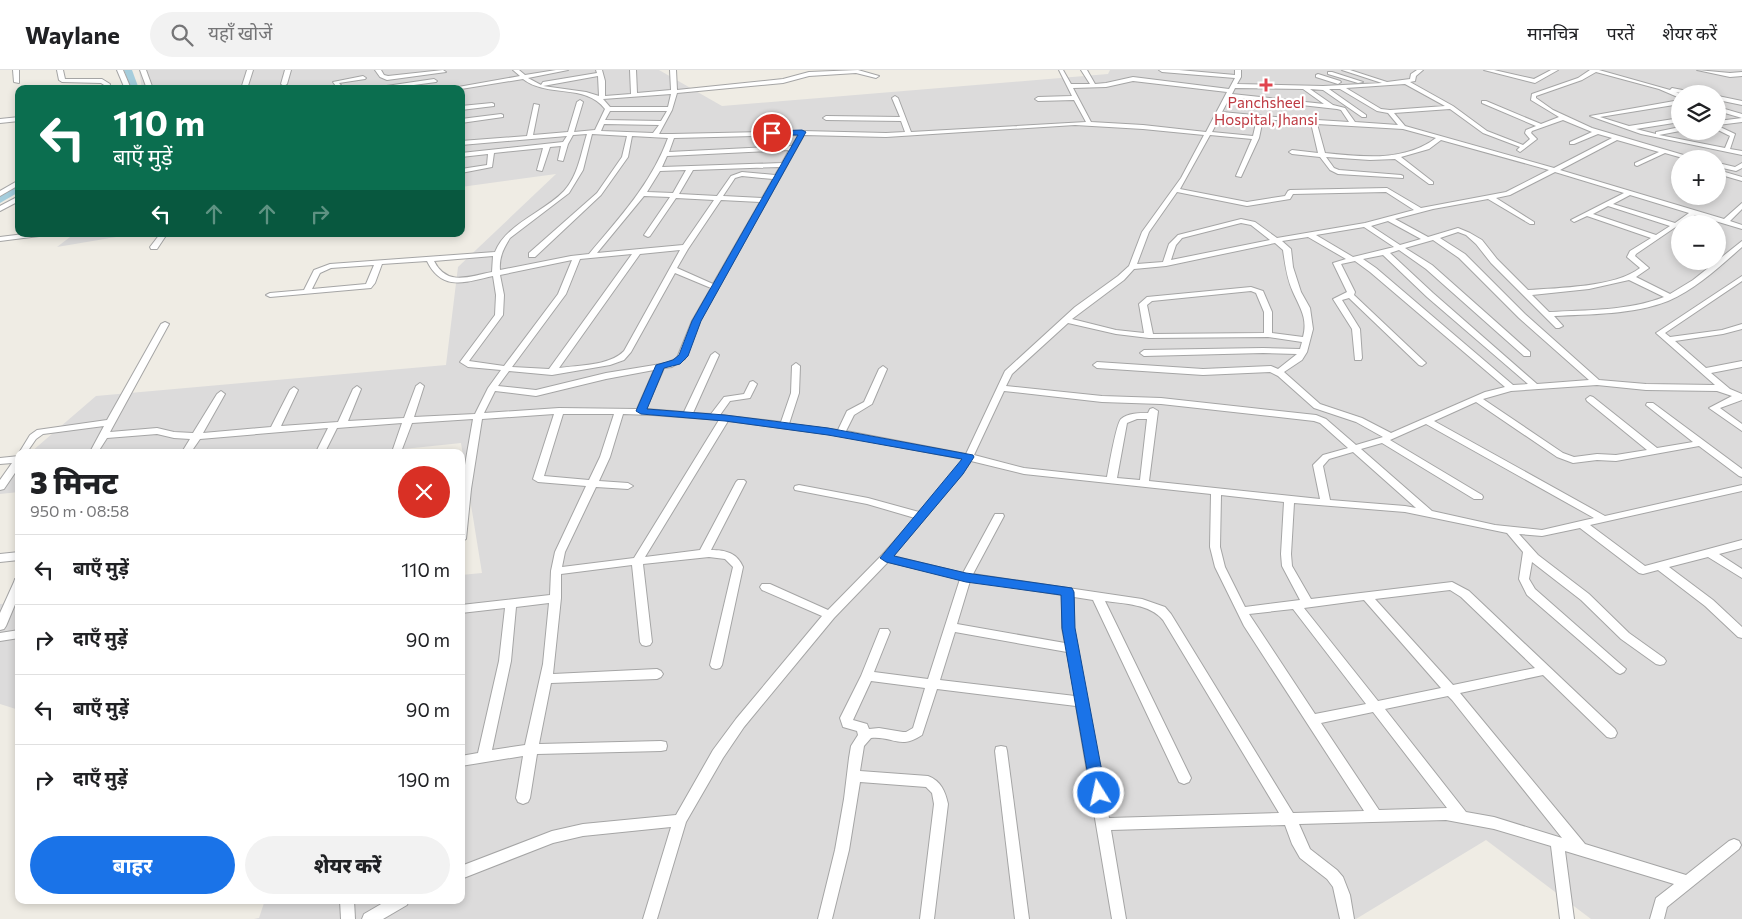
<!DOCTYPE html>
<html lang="hi">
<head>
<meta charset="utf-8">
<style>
	:root { --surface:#fff; --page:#f2f2f2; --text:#202124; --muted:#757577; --line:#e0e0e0; --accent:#1a73e8 }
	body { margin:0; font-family:Commissioner,"Noto Sans Devanagari",sans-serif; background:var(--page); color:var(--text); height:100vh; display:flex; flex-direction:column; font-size:19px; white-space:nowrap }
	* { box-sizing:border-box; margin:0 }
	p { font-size:16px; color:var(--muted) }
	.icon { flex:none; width:28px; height:28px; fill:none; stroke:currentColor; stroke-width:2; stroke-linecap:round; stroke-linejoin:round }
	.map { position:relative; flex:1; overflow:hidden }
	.panel { position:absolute; left:15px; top:379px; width:450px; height:455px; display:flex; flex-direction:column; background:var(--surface); border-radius:10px; box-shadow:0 2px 8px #0003 }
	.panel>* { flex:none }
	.banner { position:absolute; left:15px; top:15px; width:450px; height:152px; border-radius:10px; box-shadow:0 2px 8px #0003; background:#0b6e4f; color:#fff; overflow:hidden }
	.fabs { position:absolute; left:1671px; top:15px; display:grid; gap:10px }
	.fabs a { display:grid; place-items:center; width:55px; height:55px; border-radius:50%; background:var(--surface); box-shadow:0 2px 8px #0003; font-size:25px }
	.pin { position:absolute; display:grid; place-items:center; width:42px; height:42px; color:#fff; margin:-21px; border:2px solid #fff; border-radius:50%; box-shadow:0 1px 5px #0007 }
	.me { position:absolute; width:55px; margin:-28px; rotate:350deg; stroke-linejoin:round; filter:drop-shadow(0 0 4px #0008) }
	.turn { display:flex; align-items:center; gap:18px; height:105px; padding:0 15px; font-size:22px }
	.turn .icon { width:65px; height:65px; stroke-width:2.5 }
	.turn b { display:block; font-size:35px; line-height:42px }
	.lanes { display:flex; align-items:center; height:48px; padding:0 15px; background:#0003; justify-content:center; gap:25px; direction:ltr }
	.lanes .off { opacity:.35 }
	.round { display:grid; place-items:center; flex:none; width:52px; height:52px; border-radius:26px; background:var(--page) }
	.overview { display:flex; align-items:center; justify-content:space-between; height:85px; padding:0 15px }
	h1 { font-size:30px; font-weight:800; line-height:38px }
	.cta { display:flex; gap:10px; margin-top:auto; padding:10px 15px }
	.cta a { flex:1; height:58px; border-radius:30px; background:var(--accent); color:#fff; font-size:20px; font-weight:800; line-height:58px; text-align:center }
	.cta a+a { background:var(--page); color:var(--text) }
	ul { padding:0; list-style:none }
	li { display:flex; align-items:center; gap:15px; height:70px; padding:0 15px; border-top:1px solid var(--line) }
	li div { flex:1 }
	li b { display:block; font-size:19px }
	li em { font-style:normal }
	header { display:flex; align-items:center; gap:30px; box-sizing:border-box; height:70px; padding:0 25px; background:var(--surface); border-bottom:1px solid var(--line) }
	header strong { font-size:24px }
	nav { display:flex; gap:28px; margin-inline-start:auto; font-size:18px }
	.search { width:350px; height:45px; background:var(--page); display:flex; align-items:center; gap:12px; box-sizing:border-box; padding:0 18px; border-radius:28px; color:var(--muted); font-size:19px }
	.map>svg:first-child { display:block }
</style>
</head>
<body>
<header>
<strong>Waylane</strong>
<div class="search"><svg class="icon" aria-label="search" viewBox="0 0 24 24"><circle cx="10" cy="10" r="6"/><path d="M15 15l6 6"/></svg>यहाँ खोजें</div>
<nav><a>मानचित्र</a><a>परतें</a><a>शेयर करें</a></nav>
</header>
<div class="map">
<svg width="1742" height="849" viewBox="0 0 1742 849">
	<rect width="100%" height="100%" fill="#efece4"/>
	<g fill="#dcdbdb" fill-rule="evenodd">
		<path d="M139,0h520l63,36 386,-32 2,-4h632v849h-151l-105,-79 -130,79h-1102l5,-1 6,-18h196v-325l21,-2 -21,-130 -86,9h-344l65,-56 350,-31 12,-98 98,-93 -95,13v-98h-319zM1680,24h38v37h-38zM1680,89h38v37h-38zM1680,154h38v37h-38z"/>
		<polygon points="74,164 134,164 57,177"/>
		<polygon points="19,394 19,422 0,424 0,410"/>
		<polygon points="19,533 19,640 0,634 0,534"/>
	</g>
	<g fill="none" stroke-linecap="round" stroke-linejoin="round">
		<g fill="#a5cddc" fill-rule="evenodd">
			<polygon points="124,0 132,0 139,19 131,19"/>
			<polygon points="19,115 19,122 0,133 0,126"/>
		</g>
		<g stroke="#a5a5a5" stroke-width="2">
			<g id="minor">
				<polygon points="13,0 19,0 19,13 14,12"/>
				<polygon points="57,0 63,0 65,9 102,9 110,14 109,19 103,19 104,15 101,13 62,12 59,10"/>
				<polygon points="117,0 123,0 131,19 125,19"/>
				<polygon points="140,0 146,0 153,19 147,19"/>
				<polygon points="247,0 253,0 247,19 241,19"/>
				<polygon points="285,0 291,0 287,14 284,16 281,14"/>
				<polygon points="375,0 381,0 384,5 388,6 443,0 446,2 387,10 380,7"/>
				<path d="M513,0h6l6,5 31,-5h12l-40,8 13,7 2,-3 54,-9 -1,-3h6l3,11v15l26,-2 -1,-24h6l1,23 34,-3 -1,-20h6l1,20 106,-11 26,-7 49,-2 21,6 -3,2 -20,-5 -47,3 -26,7 -106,10 -5,17 -13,24h13l130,-3 84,2 19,-1 -4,-11 -75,-1 -3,-2 3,-2 74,1 -8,-19 3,-2 3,2 13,34 175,-10 -12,-22 -36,1 -3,-2 3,-2 34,-1 -13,-26h4l8,14h19l-9,-14h6l8,14 11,-1 27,-6 96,12 6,-11 -73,-6 -3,-2h20l56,5v-5h6v7l-4,7 86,2 59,-3 -40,-13h8l37,12 23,-3 1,-5 6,-4h6l-7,6 -1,5 -5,1 43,24 34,25 36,14 7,-6 -5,-6 1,-3 10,-4 -54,-23v-2h4l55,23 18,-7 -28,-17 1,-6 46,-16 12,-8h9l71,20 2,-2 26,5 -13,1 -9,-2 4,2v4l-21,-9 -63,-17 -14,8 -46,16v2l17,12 39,18 105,31h-11l-21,-6 -28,13 -2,-1v-2l24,-11 -42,-12 -57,30 164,49 18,-16v6l-12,12 12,4v4l-47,-14 -15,9 -44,30 -1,2 14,12 -13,9 34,17 23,-14 49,-39v6c-23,20 -46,42 -74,54 -36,14 -77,13 -114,15l9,10 -4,2h-3l-65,-65 -15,-19 -10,-9 -8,-3 -18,6 25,16 60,60 74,66 47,4 69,1 -59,-52 86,-57v5l-77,52 5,4 52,-7 20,-6v5l-19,5 -48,7 31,27 36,-7v6l-31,6 19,16 12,5v6l-22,8 22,16v7l-33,-23 23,-12 -15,-5 -71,-1 -49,-5 -86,6 -28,8 80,54 11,4 23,-3 19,1 31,-5 -60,-49 -1,-2 4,-3 3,1 64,51 36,-6 -47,-37 1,-2h6l89,66v8l-3,-1 -40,-30 -83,15 -19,-1 -24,3 -16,-6 -81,-55 -42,19 171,95 137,-31v6l-152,34 55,41 97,-26v8l-23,6 23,15v9l-34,-21 -39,10 44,33 29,27v11l-4,-1 -33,-31 -47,-36 -15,4 -4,-1 -59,-45 -38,8 -23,-2 19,21 51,39 40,39 35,25 2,3 -2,3 -4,1 -4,-1 -35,-25 -40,-39 -49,-38 -3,17 6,10 91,80 -2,3 -4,2 -4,-2 -89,-77 -8,-16 4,-27 -16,-19 -102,-21 -111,-9 -3,51 1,12 19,33 141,-17 17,9 146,138 2,4 -2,4 -4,1 -4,-1 -64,-62 -83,18 125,151 101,31 43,-34 5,-2 5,2 2,4 -2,4 -72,58 -3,12h-14l6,-21 18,-14 -109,-33 9,68h-14l-9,-73 -57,-17 -48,-9 -147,4 11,25 27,21 6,7 7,18 4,24h-14l-7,-32 -6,-8 -27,-21 -8,-14 -7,-19 -174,5 15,89h-14l-36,-213 -139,-17 -15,46c-22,15 -29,1 -51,3l-7,8 -4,25 68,5c13,5 17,15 20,28l-14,115h-14l14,-115 -2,-11 -6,-6 -66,-5 -11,68 -17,69h-14l17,-69 9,-51 5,-41 2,-12 7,-11 -1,-4 -14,-4 -3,-9 21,-42 19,-47h8l2,3 -16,40 54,7 32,-100 -72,-17 -54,56 -90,109 -21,31 -37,64 -29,97h-14l28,-92 -88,9 -30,7 -92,36v-13l91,-35 31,-7 93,-9 37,-65 23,-31 86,-103 -60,-26 -2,-3 2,-3h8l58,26 54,-55 33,-37 -48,-14 -72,-14 -1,-2 1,-2 4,-1 69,13 51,14 37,-42 7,-11 -122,-23 -113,-15 -83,136 55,-7 36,-68 2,-2h6l2,2 -35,68c15,0 26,3 32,17l-21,98 -2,3 -4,1 -4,-1 -2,-3 23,-98 -8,-8 -16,-2 -66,7 9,78 -2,3 -4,1 -4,-1 -2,-3 -8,-77 -71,9v24l-8,76 104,-5 4,2 2,3 -2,3 -4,2 -106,4 -12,61 122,-3 5,1 1,4 -1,4 -5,1 -124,3 -7,44 -2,4 -5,2 -5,-2 -2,-4 7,-42 -62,10v-10l17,-3 21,-92 6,-53 -44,5v-8l89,-10 1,-24 4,-19 31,-66 -48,-4 -5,-3 21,-65 -72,5 -11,70 -5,50 -5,3v-54l12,-69 -61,4 -11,29h-9l10,-29 -65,5 -12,24h-9l12,-24 -128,11 -9,13h-9l8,-13 -16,-1 -17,-4 -50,4 -9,14h-8l14,-26 -61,8 -7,5 -9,13 -8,1 11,-18 7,-5 70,-10 54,-96 4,-2 4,2 -59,108 47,-4 17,4 19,1 24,-39 4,-3 4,3 -22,39 68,-6 19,-37 4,-3 4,3 -17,36 57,-4 15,-33 4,-3 4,3 -13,32 56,-3 12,-32 4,-3 4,3 -10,31 61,-3 13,-26 13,-18 -33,-3 -8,-5 35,-47 1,-20 -3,-19c-27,6 -51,16 -66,-15l-45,3 -7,19 -4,5 -101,9 -4,-2 4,-2 34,-3 10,-20 16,-6 165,-12c11,-28 49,-40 69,-61 14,-15 17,-38 23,-57l-14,1 -5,9 -5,17 -5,-1 3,-14 -11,1 -8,24 -5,-1 6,-22 -49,5 -2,14 -31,6v-4l26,-4 1,-11 -27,3v-4l102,-11 4,-6 -106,9v-4l66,-5 7,-32 5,1 -6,30 35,-3 9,-30 3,-2 3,2 -9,30 21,-2 10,-21c-20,-26 -58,-11 -82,-30l-62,10h-14l73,-13zM598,6l1,20 -13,-4 -43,-6zM1133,11l94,11 -21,40 -63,-7 -52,-3 -18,-34 33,-1zM1405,14l40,22 -55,4 -9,-1 -35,-21zM1235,18l68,1 21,15 -92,-10zM1310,19l13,1 39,27h4v-2l-37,-26h11l37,22 11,2 10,12 -43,-3 -10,-14 -12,-3zM671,24l-3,13h-58l-7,-8zM1230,27l107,12 4,1 8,12 -63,-4 -64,-6zM1450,39l33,24 37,14 -3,3 3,2 17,-13 -6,-6 1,-2 31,-11 29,12 -22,10v2h4l24,-10 14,4 -58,30 -149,-42 -11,-13zM610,41h57l-6,10 -56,-1zM1221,45l36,4 -4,17 -41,-4zM1263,49l48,4 7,30 -26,-3 -3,2 3,2 28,3 10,13 8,4 65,4v-2l-2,-1 -62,-5 -5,-2 -8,-11 44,3 25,-1 34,25h4v-2l-32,-25 28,-8 12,-9 108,30 -43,22 -85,16 -34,-20 -97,2 -2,1 -3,5 -38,6 -67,-13 30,-54 42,4 -16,37 5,1 18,-39zM604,54l55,1 -6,8 -52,-2zM1317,54l86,5 33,9c-32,24 -73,19 -111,15zM1075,55l68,4 61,6 -23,43 -39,54 -13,34 -11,10 -43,31 -70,64 -39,83 -120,-23 8,-16 18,-11 15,-35 -4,-3 -4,3 -15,33 -17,9 -9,19 -49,-6 10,-31 1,-27 -4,-3 -4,3 -1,27 -10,29 -61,-7 10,-14 20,-3 7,-14 -4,-3 -3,1 -6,12 -20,3 -13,17 -18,-1 26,-58 -4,-3 -4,3 -27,57 -38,-3 18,-41 8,-1 13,-8 15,-38 104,-186 82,2zM592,64l35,2 -5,21 -25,36 -68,60v4h6l66,-62 27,-38 4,-21 36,2c-17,46 -48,79 -79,116l-18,2 -71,14c-1,-12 3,-21 10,-32l59,-45 14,-23zM798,65l-6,11 -123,6 5,-14zM789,80l-7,13 -120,4 5,-11zM780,97l-5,8 -33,-3 -11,4 -14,20 -38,-2 14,-24zM686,100l-13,23 -26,-1 13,-21zM1555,102l69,21 -53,27 3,2 13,-6 64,22 -21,13 -3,6 13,11c-24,19 -82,20 -112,22l-31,-31 -15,-19 -12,-7 -12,-5 -30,9 -33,-18 38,-10 55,-10 42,25h4v-2l-38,-24 14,-3zM742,106l31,3 -11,19 -39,-2 12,-18zM1177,122l70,14 43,-7 3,-5 93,-2 28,18 -49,13 -88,15 -22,-16 -14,-3 -63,16 -9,9 -6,18 -26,2 12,-32zM1630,125l59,18 -14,10 -62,-19zM644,126l26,1 -26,38 4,2 2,-1 26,-38 38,2 -31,45 -86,8zM721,130l39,2 -47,82 -36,-16 11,-19zM1608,136l62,20 -14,9 -63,-21zM1388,151l33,18 -21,6 -29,-19zM1241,153l10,2 19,15 -99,20 5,-15 6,-7zM1364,157l30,20 -41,10 -37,-22zM1308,167l38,22 -13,4 14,29 -14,7 19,30 3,31h6l1,-2 -2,-29 -18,-29 7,-2 70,67 3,1 4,-3 -72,-68 1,-3 -14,-28 14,-3 15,11 135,115 -20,5 -94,41 -29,-15 -42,-14 -36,-32 18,-12 5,-8 6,-23 -3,-21 -9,-16 -8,-25 -2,-18 -9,-8zM1433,170l26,18 60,60 70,62 -52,4 -104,-91 -43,-40 9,-3 27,19 98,87h6v-4l-98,-87 -27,-17zM1275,173l8,7c2,14 4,29 10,42 7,16 15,26 10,45l-31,-4v-21l-9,-21 -12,-4 -104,10 -8,7 5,29 -28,-3 -44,-11 52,-39 10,-11 32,-3zM680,180l-56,101c-15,15 -45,14 -65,17l81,-114zM632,184l-83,115 -37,-2 54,-73 14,-35zM1383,185l44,42 101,87 -15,1 -137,-117 -13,-9zM493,186l-1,16c-22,4 -45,15 -58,-11zM572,190l-14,34 -54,72 -35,-5 34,-46 1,-20 -4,-20zM374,195l-8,19 -54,5 8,-16 11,-5zM675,203l36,15 -19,33 -15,37 -10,5 -61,10 -70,17 -38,-4 11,-15 43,4 58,-10 14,-5 7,-8zM1629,210l35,17c-36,14 -77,13 -115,15l-17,-17 57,-6zM1251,221l5,2 8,19v21l-111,1 -6,-29 5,-4zM1068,253l48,11 33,4 119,-1 34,5 -2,7 -37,-1 -119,2 -4,3 4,3 119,-3 34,1 -19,15 -7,-3 -68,3 -106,-7 -4,3 4,3 106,7 67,-3 8,4 36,32 42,14 27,15 -27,8 -30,-26 -10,-4 -155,-17 -59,-2 -96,-10 6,-12zM654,300l-17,39 -78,-1 -75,5 11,-22 41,5 70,-17zM1004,321l98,11 59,2 153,17 6,2 28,25 -25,7 -10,10 7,34 -171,-18 9,-70 -5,-3 -3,1 -2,4c-9,0 -20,0 -27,6 -5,5 -12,48 -14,58l-83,-9 -50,-13zM563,344h51l-14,43 -11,23 -45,-4zM623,344l30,1 66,5 -85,138 -72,9 3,-15 31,-65 32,2 5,-3 -5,-3 -29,-2 11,-24zM1137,349h10l-7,61 -23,-2 10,-55zM1426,354l168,94 -52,12 -47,-5 -63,-14 -71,-62 21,-6 92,56h8l1,-2 -1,-2 -92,-55zM1353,382l63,56 -11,-2 -75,-6 -7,-34 6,-7zM971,391l53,13 187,20 -1,53 5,20 29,59 120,185 -71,2 -122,-199 -6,-7 -23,-8 -169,-25 31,-58 -1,-2h-8l-32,59 -70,-17 69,-82zM1221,425l63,7 -3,52 1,12 18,34 -55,7 -20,-40 -5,-20zM970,511l92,14v33l3,15 -108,-19zM1450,520l11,7 74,71 -82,17 -78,-86zM1074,527l19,3 86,182 5,2 5,-2 2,-4 -86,-177c20,3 45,3 58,19l116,193 -170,5 -35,-190zM1364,530l77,88 -63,13 -74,-93zM549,533l-6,61 -18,81 -33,5 19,-89 5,-54zM1293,539l73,95 -51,10 -66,-100zM955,562l112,20 8,44 -135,-16zM871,611l54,7 -12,40 -7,4h-3l-24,-4 -10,1 -2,-5 -14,-4zM1448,626l4,4 110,138 -68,-21 -28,-5 -81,-103zM1373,642l74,96 -68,2 -58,-87z"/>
				<polygon points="1484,0 1494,0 1534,9 1551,0 1558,0 1535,13"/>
				<polygon points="1697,0 1730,3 1742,2 1742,6 1730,7"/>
				<polygon points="1328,2 1332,2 1363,12 1358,13 1328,4"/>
				<polygon points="1318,4 1340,11 1341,12 1338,14 1316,7 1316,5"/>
				<polygon points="363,6 366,8 365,9 339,13 344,19 338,19 333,12"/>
				<polygon points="434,9 437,11 436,12 384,19 366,19"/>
				<polygon points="1718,26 1742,31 1742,35 1718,30"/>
				<polygon points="1680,30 1680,34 1600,47 1629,56 1680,48 1680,52 1636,59 1656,64 1656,62 1680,57 1680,61 1659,65 1725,78 1730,66 1718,60 1718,56 1720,57 1735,64 1730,79 1742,81 1742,85 1641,64 1590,46"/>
				<polygon points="492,33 494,34 494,36 461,40 461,36"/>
				<polygon points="1718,37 1742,44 1742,48 1718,41"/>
				<polygon points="501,44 503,45 503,47 461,53 461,49"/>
				<polygon points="19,47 19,51 0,53 0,49"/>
				<polygon points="1742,48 1742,52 1718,55 1718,51"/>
				<polygon points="1718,93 1735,97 1742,93 1742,98 1736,101 1718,97"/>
				<polygon points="1718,100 1742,107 1742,111 1718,104"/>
				<polygon points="19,110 19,115 0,126 0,121"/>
				<polygon points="19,126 19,131 0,141 0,136"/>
				<polygon points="24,164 43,164 39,166 0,171 0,167"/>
				<polygon points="160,164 167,164 157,179 151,179 150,177"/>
				<polygon points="19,386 19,397 4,419 0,420 0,410 12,393 0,394 0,388"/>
				<polygon points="19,482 19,490 0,492 0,484"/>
				<polygon points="19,508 19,525 6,556 4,559 0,560 0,543 14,512 15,509"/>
				<polygon points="19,560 19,568 0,571 0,563"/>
				<polygon points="1001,676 1006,677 1007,681 1029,849 1015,849 995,681 996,677"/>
				<polygon points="340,830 354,830 355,849 341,849"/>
				<polygon points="388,830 409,830 407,835 383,849 362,849 364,844"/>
			</g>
		</g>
		<use href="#minor" fill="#fff" fill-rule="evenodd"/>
	</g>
	<polygon fill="#1a73e8" stroke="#114b97" points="802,60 806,62 701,251 688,286 680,294 664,298 647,339 725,345 828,358 973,385 974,387 963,404 894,486 966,503 1072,518 1074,522 1075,558 1106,723 1104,727 1099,729 1093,727 1091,723 1062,558 1061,525 966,512 886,492 880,488 962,389 828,365 725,351 641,344 636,341 656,295 673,290 679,285 692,251 798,65 772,65 769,63 772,61"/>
	<path fill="#e0444e" stroke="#fff" stroke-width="2" d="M1263.5 7.5h5v5h5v5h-5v5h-5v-5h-5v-5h5z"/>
	<g text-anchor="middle" stroke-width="4.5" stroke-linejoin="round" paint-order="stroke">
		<g font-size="15" fill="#be3a42" stroke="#fff">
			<text x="1266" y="38">Panchsheel<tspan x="1266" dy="17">Hospital, Jhansi</tspan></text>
		</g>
	</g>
</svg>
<div class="fabs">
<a><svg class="icon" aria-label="layers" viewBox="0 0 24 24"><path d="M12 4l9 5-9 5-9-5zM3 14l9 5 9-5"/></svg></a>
<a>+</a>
<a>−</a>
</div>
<div class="pin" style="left:772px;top:63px;background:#d93025"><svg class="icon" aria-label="arrive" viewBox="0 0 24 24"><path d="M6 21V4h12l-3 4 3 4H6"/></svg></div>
<svg class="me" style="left:1099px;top:723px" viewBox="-20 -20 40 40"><circle r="17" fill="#1a73e8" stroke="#fff" stroke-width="3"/><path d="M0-11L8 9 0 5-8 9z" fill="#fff"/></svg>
<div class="banner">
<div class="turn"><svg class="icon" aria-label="left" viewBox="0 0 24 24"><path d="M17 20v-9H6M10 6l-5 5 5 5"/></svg><div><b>110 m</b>बाएँ मुड़ें</div></div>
<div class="lanes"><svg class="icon" aria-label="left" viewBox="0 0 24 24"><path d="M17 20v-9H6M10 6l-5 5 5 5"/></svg><svg class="icon off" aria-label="ahead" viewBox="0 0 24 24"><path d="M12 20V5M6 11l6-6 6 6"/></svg><svg class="icon off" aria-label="ahead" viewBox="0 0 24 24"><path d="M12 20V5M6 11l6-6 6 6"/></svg><svg class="icon off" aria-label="right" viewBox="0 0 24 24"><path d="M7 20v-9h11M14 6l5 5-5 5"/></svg></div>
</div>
<section class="panel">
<div class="overview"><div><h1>3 मिनट</h1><p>950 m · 08:58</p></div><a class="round" style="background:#d93025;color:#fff"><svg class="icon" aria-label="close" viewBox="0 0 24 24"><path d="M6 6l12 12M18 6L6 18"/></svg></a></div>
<ul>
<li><svg class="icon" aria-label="left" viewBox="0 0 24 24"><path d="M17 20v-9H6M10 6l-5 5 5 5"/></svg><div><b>बाएँ मुड़ें</b></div><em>110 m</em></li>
<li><svg class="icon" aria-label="right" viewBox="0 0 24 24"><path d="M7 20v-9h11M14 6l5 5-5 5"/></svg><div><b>दाएँ मुड़ें</b></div><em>90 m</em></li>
<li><svg class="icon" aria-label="left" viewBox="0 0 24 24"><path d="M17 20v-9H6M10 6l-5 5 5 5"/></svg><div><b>बाएँ मुड़ें</b></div><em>90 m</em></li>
<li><svg class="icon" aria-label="right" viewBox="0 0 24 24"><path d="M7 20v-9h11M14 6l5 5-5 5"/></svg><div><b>दाएँ मुड़ें</b></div><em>190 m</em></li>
</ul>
<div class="cta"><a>बाहर</a><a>शेयर करें</a></div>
</section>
</div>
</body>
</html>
